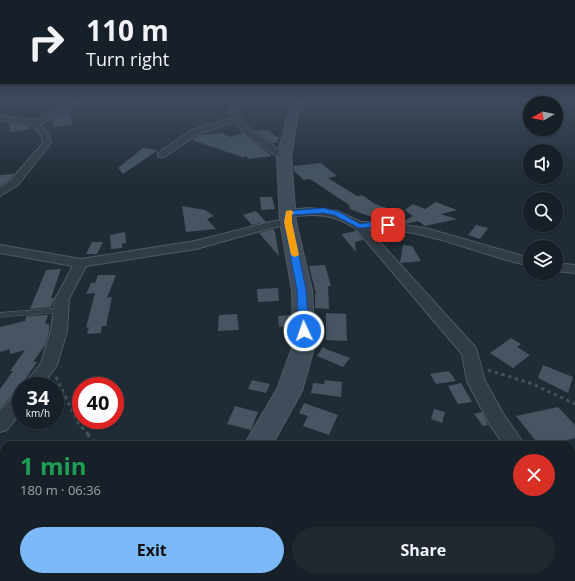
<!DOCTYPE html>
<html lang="en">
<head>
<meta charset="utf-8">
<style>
	:root { --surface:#172028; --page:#202830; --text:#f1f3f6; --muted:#9ea3a8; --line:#363e45; --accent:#7bb9f8 }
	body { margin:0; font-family:"Open Sans",sans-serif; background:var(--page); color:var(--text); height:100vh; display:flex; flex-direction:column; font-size:15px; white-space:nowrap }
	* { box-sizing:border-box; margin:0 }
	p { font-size:13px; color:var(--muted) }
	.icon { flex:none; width:22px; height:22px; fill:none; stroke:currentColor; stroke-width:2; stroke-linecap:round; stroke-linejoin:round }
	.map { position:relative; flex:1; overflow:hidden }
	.sheet { position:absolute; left:0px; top:441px; width:575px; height:140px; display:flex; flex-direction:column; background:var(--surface); border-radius:12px 12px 0 0; box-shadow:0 1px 3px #0004,0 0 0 1px var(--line) }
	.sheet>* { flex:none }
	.guide { position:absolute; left:0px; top:0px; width:575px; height:84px; box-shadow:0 1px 3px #0004,0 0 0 1px var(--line); background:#172028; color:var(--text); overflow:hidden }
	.needle { width:26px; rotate:261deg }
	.buttons { position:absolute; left:523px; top:96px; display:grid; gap:8px }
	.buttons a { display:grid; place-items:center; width:40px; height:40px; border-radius:50%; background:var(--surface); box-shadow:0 1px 3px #0004,0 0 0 1px var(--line); font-size:20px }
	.speed { position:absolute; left:12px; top:377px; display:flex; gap:8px; font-size:20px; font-weight:700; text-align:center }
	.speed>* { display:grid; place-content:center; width:52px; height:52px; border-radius:50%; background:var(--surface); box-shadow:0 1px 3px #0004,0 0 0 1px var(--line); line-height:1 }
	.speed small { font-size:10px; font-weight:400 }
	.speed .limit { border:6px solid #d22; background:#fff; color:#111 }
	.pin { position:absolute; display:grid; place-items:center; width:34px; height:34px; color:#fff; margin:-17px; border-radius:8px; box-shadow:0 2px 6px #0006 }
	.me { position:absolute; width:44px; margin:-22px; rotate:357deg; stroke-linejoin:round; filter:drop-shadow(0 0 3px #0008) }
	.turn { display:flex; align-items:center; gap:14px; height:84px; padding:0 20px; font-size:18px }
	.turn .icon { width:52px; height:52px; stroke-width:2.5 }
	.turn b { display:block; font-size:28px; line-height:34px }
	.round { display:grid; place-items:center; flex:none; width:42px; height:42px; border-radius:21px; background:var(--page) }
	.head { display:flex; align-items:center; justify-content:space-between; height:68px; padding:0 20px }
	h1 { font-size:24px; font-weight:700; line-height:30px; color:#1e9e55 }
	.action { display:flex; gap:8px; margin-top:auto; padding:8px 20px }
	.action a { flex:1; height:46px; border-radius:24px; background:var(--accent); color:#111; font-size:16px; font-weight:700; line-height:46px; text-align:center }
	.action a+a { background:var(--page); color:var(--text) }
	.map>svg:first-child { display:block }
</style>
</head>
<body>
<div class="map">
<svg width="575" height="581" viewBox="0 0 575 581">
	<rect width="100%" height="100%" fill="#1f2b35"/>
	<g fill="#465561">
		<polygon points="64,113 70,114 73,124 54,127 52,119"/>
		<polygon points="10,123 29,126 29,129 10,132"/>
		<polygon points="267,130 280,139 276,140 279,142 273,143 255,131"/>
		<polygon points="222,133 230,137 243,133 272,156 249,159 246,156 242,157 192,140 200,135"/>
		<polygon points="143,148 158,150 123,174 118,168"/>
		<polygon points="321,163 337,176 328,178 357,196 362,195 375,204 396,211 381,220 363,214 350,209 349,205 310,179 304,180 294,171 293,166"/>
		<polygon points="14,174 9,180 0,186 0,175"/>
		<polygon points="260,197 272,197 275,209 261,210"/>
		<polygon points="436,202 457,210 441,214 457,219 425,226 418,221 405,224 404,221 413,216 405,210 413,204 425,209"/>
		<polygon points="182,206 205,210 214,216 207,219 216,229 186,232"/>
		<polygon points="256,211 266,222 252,225 243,215"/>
		<polygon points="476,225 488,228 480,239 468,235"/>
		<polygon points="273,229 275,232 279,256 259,233"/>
		<polygon points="356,231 363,240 355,242 356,252 341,234"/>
		<polygon points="125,232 126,243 122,244 122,248 111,249 110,235"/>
		<polygon points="92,242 103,242 97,254 86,254"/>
		<polygon points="403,245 412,246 421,261 400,263"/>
		<polygon points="325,265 331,286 328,286 329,309 315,308 315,294 316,294 309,266"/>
		<polygon points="61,269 51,298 54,298 51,307 30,309 46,270"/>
		<polygon points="98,275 116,275 107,298 112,297 106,326 102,326 101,333 87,334 89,327 86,328 95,293 86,294 91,283 95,283"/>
		<polygon points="278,288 279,301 258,302 257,289"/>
		<polygon points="326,313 346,314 347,341 326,340"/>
		<polygon points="237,314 239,330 218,331 219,315"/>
		<polygon points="48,315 45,324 49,324 49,333 45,345 33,362 37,362 19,389 21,389 20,391 14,393 0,409 0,389 13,371 10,371 25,350 10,354 10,349 0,352 0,327 25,321 27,316"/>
		<polygon points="291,315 291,326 279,327 278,316"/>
		<polygon points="511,338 521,344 517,347 530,355 513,368 490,353"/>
		<polygon points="323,347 326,349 350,358 343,367 317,356"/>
		<polygon points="543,365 573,377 568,393 538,378"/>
		<polygon points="449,371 456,381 436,384 430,374"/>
		<polygon points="252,380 270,384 266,393 248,389"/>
		<polygon points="325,380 342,382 341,397 311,393 313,383 324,384"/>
		<polygon points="461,383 472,402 458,404 448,386"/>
		<polygon points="304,403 338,415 329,435 303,426 308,416 299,413"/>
		<polygon points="235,406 258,412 251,430 227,424"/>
		<polygon points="558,407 575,425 575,438 548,445 539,445 516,416"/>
		<polygon points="434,409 445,412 442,423 431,419"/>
		<polygon points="482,412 488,425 483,426 474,414"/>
	</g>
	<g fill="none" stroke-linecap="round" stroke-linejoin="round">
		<g stroke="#4f5a64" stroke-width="1">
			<polygon id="lane" points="61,308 65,310 64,312 0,317 0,313"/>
		</g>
		<g stroke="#4f5a64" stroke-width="2">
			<g id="street">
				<polygon points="73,102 82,102 42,123 40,125 49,134 51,143 18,185 0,196 0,188 10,181 43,143 41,135 32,125 0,120 0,116 35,120"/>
				<polygon points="227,102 234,102 244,123 251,130 287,155 287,159 281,159 245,134 235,122 198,134 164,157 158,157 158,153 192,130 233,118"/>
				<path d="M309,208l28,3 24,11h20l44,6 105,30v8c-54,-12 -106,-39 -162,-37l108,119 9,33 19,34 21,30h-21l-14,-20 -23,-44 -5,-27 -107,-126c-15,-9 -28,-14 -45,-13 -8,0 -22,4 -28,-2l6,-3z"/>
				<polygon points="288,219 292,220 294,222 292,224 271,228 196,249 86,266 69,299 67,331 57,365 42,386 23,386 41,363 51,331 55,299 73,266 0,253 0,245 81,259 195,241 270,222"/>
				<polygon points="556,263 575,265 575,273 556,271"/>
				<polygon points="21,392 21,412 7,430 0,432 0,411 15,394"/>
				<polygon points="571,499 575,501 575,526 571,524"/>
				<polygon points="218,577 245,577 246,581 219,581"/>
			</g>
		</g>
		<g stroke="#4f5a64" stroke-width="2">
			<g id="secondary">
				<polygon points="294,102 304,102 298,114 291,157 296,222 312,290 315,345 302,391 272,445 244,445 277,389 293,345 292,290 280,222 277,157 288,114"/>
				<polygon points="132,577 169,577 168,581 131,581"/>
			</g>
		</g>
		<g stroke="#3e5353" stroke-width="3" stroke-dasharray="3.5 3.5" stroke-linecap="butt">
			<polyline points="488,370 533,384 575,404"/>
			<polyline points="56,377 78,423 88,434"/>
		</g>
		<polyline stroke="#3e5353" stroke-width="4" stroke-dasharray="4.5 4.5" stroke-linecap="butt" points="87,433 97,445"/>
		<use href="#lane" fill="#323c46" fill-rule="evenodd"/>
		<use href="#street" fill="#323c46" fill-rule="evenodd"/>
		<use href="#secondary" fill="#404c59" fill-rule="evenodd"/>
	</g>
	<linearGradient id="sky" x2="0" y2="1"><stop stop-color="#11181d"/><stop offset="0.55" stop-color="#3c4a5c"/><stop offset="1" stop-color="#3c4a5c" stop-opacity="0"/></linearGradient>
	<rect width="575" height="184" fill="url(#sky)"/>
	<polygon fill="#1a73e8" stroke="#114b97" points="323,208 339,212 360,224 373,222 388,223 392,225 388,228 373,227 359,228 334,215 323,213 292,215 292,222 306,290 309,331 304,334 299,331 297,290 284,222 285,213 288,211"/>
	<polygon fill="#f59e0b" points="286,211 291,210 294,213 292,214 292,222 299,255 295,257 291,255 284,222"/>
</svg>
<div class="buttons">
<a><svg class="needle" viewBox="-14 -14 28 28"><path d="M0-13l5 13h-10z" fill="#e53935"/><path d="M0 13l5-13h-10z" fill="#9ea3a8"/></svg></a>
<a><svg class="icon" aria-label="sound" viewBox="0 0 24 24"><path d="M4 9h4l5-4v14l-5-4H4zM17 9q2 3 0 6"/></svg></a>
<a><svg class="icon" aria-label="search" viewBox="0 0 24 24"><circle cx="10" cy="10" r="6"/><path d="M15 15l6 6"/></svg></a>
<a><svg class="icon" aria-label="layers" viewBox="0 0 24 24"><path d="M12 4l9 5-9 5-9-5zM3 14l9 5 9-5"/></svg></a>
</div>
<div class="speed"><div>34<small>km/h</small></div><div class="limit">40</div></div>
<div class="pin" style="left:388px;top:225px;background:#d93025"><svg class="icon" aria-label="arrive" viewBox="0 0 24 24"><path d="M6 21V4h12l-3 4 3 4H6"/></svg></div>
<svg class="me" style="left:304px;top:331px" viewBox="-20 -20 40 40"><circle r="17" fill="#1a73e8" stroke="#fff" stroke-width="3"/><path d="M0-11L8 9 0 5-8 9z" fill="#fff"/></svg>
<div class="guide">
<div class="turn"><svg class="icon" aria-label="right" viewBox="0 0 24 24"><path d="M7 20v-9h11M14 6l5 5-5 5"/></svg><div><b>110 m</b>Turn right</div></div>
</div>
<section class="sheet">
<div class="head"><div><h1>1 min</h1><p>180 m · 06:36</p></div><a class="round" style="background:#d93025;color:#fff"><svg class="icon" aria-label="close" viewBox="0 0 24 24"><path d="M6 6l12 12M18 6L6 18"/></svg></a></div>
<div class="action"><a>Exit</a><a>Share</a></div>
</section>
</div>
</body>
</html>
